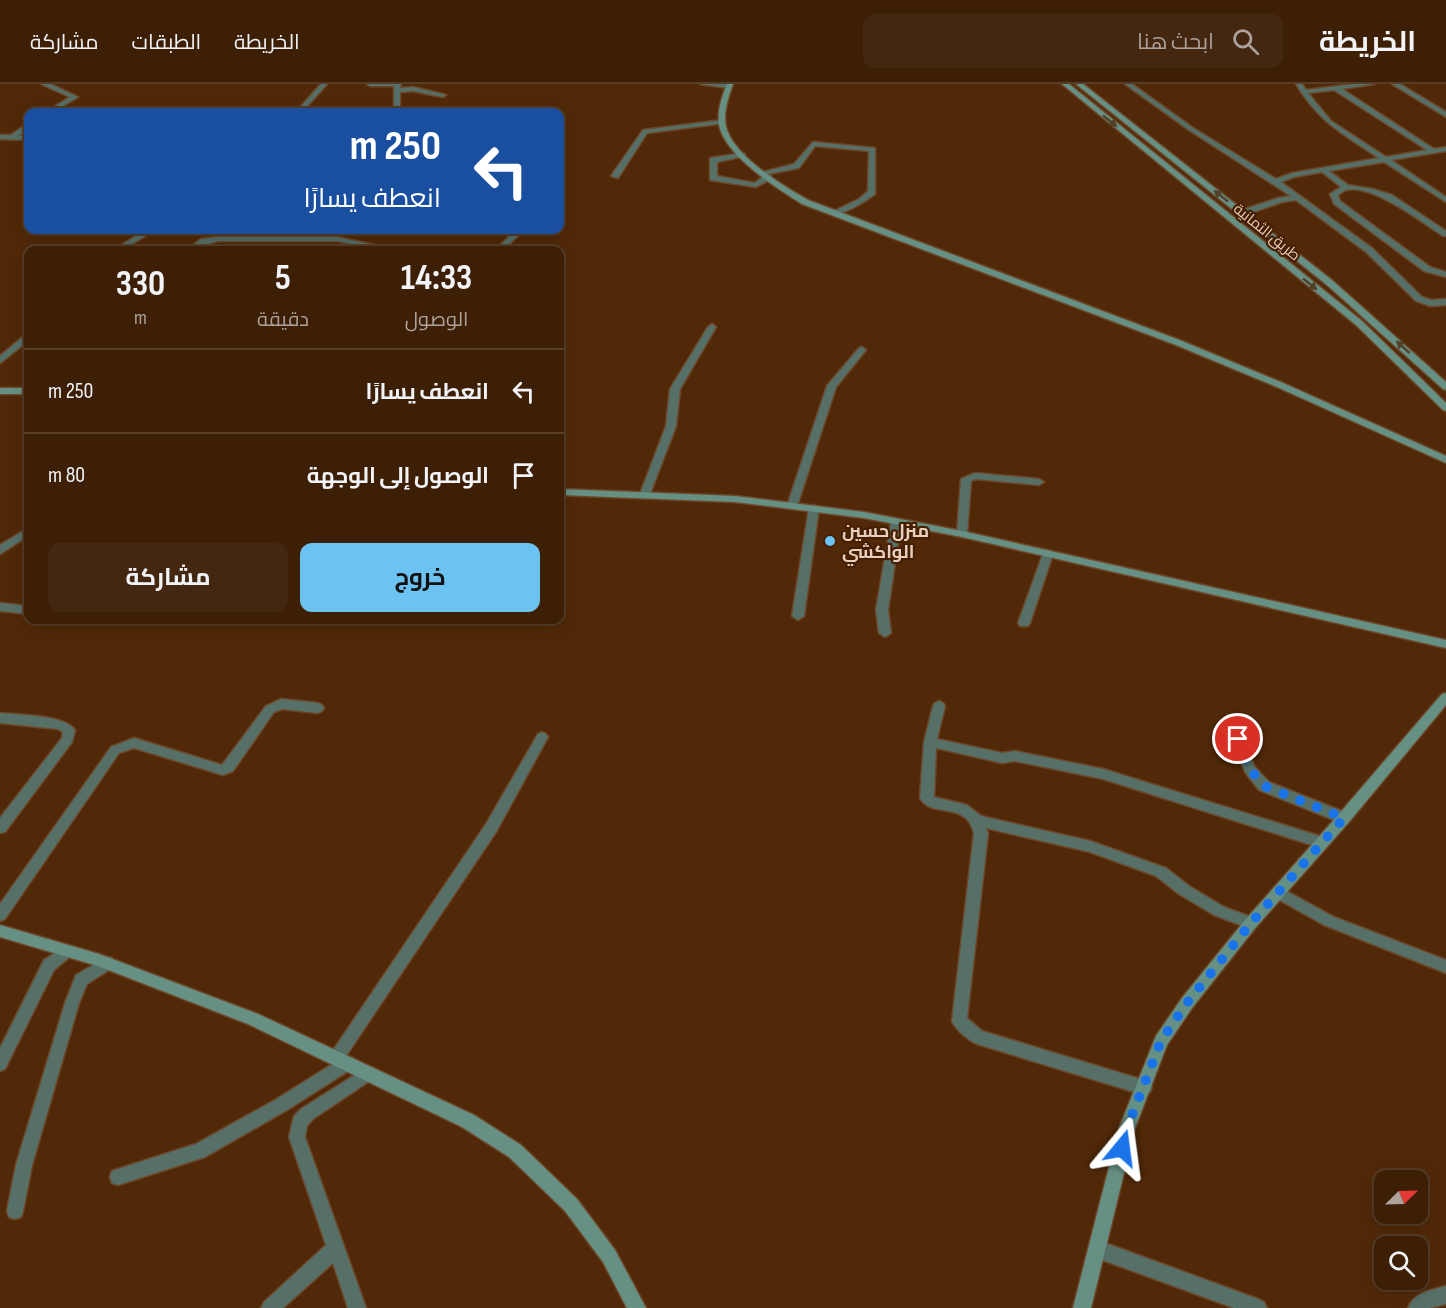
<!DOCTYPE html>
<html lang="ar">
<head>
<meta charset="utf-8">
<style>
	:root { --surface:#3d1f06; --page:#442710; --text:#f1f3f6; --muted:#ada29b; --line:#563d28; --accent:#6cc3f2 }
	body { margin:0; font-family:"Sofia Sans Condensed",Cairo,sans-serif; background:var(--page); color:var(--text); direction:rtl; height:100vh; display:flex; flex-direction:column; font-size:22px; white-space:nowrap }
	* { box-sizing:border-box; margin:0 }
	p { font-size:20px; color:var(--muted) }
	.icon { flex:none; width:33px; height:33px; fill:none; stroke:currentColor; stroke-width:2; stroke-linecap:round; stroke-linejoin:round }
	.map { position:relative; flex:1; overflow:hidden; direction:ltr }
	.drawer { position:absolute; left:24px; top:162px; width:540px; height:378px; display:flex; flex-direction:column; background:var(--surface); border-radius:12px; box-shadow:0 3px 15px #0003,0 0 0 2px var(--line); direction:rtl }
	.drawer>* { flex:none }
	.banner { position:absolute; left:24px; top:24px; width:540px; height:126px; border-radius:12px; box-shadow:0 3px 15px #0003,0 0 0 2px var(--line); direction:rtl; background:#1a4fa0; color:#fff; overflow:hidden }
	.needle { width:39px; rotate:67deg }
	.fabs { position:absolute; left:1374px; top:1086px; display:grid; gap:12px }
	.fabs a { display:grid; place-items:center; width:54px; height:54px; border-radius:12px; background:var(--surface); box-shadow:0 3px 15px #0003,0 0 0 2px var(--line); font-size:30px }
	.pin { position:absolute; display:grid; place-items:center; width:51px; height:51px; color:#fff; margin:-26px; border:3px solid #fff; border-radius:50%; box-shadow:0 2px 6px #0007 }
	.me { position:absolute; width:66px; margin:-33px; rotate:16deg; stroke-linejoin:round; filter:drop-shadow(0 0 4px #0008) }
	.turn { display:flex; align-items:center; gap:21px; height:126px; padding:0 24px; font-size:27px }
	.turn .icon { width:78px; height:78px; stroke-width:2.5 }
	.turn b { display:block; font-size:42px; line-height:51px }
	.eta { display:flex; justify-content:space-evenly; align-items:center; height:102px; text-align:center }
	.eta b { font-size:36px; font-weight:700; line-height:42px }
	.button { display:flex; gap:12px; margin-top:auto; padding:12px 24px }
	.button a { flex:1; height:69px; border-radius:12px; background:var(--accent); color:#111; font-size:24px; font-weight:700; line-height:69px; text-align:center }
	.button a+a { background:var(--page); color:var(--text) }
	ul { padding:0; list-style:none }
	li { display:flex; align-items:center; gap:18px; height:84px; padding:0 24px; border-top:2px solid var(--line) }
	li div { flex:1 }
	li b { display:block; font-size:22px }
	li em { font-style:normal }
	header { display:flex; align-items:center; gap:36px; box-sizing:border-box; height:84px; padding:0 30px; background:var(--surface); border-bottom:2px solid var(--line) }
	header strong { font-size:28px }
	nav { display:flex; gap:33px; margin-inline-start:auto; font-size:21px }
	.search { width:420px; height:54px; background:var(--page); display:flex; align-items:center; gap:15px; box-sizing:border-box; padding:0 21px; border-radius:12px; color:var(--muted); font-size:22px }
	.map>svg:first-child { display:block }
</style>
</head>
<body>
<header>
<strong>الخريطة</strong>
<div class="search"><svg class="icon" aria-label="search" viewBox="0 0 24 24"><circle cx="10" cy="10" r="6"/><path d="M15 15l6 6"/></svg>ابحث هنا</div>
<nav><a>الخريطة</a><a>الطبقات</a><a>مشاركة</a></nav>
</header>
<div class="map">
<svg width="1446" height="1224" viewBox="0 0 1446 1224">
	<rect width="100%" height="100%" fill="#512908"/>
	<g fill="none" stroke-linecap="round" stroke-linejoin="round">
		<g stroke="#6c4729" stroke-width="3">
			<g id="street">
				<polygon points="41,0 50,0 78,13 53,28 46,28 70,13"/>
				<polygon points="321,0 327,0 302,28 296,28"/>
				<polygon points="367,0 401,0 400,4 413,3 446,11 443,13 413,7 400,8 400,28 394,28 394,2 370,2"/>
				<polygon points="700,0 728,0 732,2 729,4"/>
				<path d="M1125,0h7l61,44 83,51 16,-6 87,-15c-36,-24 -60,-36 -83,-74h6l4,6 49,-6h19l-32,5 92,60 12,-2v4l-55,9 55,37v5l-62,-40 -55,9 19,14 25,4 19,6 54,36v5h-3c-21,-14 -72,-53 -97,-46 -3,1 -5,3 -8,5l2,6 90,66 16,5v5l-22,-6 -90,-67 -4,-10 11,-7 -19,-15 -28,5 -13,5 91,66 50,49 9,3 15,-1v6l-16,1 -14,-5 -50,-49 -70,-52 -14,2 -37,13h-6v-4l39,-13 13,-2 -102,-66zM1334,6l93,60 -41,7 -55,-36 -23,-28z"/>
				<polygon points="1392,0 1400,0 1446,28 1446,33"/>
				<polygon points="723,36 725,37 725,39 647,49 618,94 611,92 643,46"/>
				<polygon points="28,39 28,44 19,52 28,52 28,56 0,55 0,51 11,51"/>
				<path d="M813,58l62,6v46c-9,7 -35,24 -45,19l29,-14 9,-8 1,-40 -54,-5 -16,22 -36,7 -4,-2 35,-9z"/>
				<polygon points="743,69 745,70 745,72 717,78 717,92 755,99 765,91 771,91 771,95 756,103 710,96 710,74"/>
				<polygon points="146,146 155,146 122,166 113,166"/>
				<polygon points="516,146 524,146 503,166 495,166"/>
				<path d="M219,153h118l61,13h-14l-47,-9h-118c-13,2 -21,10 -32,9l14,-11z"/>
				<polygon points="712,240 716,243 680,305 676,342 650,410 645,413 641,412 640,410 666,342 670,305 708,243"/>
				<polygon points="25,251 28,251 28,257 0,279 0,272"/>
				<polygon points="862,263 866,266 836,303 797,422 792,425 788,424 787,422 827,302 859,264"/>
				<polygon points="975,389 1039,395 1044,398 1039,401 976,395 971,397 967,450 962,453 957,450 961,395"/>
				<polygon points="814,421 819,424 804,532 798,536 792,532 809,424"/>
				<polygon points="896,435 901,438 888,526 891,549 885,553 879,549 876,526 891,438"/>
				<polygon points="28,444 28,452 0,470 0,461"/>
				<polygon points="1048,466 1053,470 1030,539 1028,542 1020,542 1018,539 1043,470"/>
				<polygon points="0,519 28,522 28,530 0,527"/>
				<polygon points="281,615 318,619 322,621 324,624 322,627 318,629 282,625 274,628 233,687 223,691 134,664 119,669 5,835 0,837 0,820 111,663 134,654 222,681 266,622"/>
				<path d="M939,617l4,2 2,3 -8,33 65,14 13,-2 88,18 223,69 2,4 -2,4 -5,2 -218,-69 -88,-18 -13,2 -66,-15 -2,49 33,8 14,11 109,25 76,27 23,18 35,21 32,12 2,4 -2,4 -5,2 -37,-14 -35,-21 -23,-18 -66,-24 -104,-24 2,5 -21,185 15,13 168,51 2,5 -2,5 -6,3 -167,-51c-9,-4 -21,-14 -25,-23l22,-188c-8,-33 -42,-14 -54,-35l4,-56 9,-36 2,-3z"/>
				<path d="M0,629c19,2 65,2 75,17l-3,12 -67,90 -5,1v-15l62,-80 1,-6 -5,-3 -58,-6z"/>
				<polygon points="542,648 546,650 548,653 496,748 346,972 353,974 356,979 353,984 287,1026 205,1073 118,1101 112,1099 110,1093 112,1087 196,1060 275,1016 334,979 329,973 332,968 486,740 538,650"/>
				<polygon points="1238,650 1242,652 1254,682 1269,698 1349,730 1351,734 1349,738 1344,739 1339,738 1259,706 1245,688 1232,655 1234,652"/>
				<polygon points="1279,803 1334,833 1446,876 1446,889 1324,841 1274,813 1272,809 1274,805"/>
				<polygon points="67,861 72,863 74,867 72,871 54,886 5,985 0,987 0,964 44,876"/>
				<polygon points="107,873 112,874 114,879 112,884 87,900 79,919 32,1081 23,1127 21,1133 15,1135 9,1133 7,1127 16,1081 65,919 76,891"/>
				<polygon points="369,982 374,984 377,989 374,994 313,1035 307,1042 305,1053 366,1224 348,1224 333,1179 283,1224 261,1224 264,1218 326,1161 289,1053 294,1032 301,1025"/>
				<polygon points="1097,1156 1258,1215 1264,1218 1267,1224 1234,1224 1097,1174 1091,1171 1088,1165 1091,1159"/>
				<path d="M1446,1202v18l-16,4h-22c7,-16 23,-18 38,-22z"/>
			</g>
		</g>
		<g stroke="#6c4729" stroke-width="3">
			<g id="secondary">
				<path d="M727,0h6c-5,14 -11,31 -6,46 10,28 56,56 81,70l374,141 101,42 163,73v7l-169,-76 -101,-42 -374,-141c-25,-16 -72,-45 -82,-75 -4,-14 1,-31 7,-45z"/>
				<polygon points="1062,0 1069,0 1362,237 1446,319 1446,327 1443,326 1356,241"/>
				<polygon points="1076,0 1083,0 1333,197 1446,298 1446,306 1443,305 1327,201"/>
				<rect x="0" y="304" width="28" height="6"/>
				<polygon points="560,405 735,412 864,428 962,447 1446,556 1446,564 962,453 864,434 735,418 560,411"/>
				<polygon points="1446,609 1446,621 1349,738 1256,843 1192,924 1167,961 1135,1044 1091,1224 1073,1224 1119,1044 1156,952 1182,914 1246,835 1339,730 1442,610"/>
				<polygon points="0,841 99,870 258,930 474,1031 521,1061 577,1115 615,1166 646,1224 627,1224 603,1178 565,1127 509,1073 462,1043 248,940 98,882 0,853"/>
			</g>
		</g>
		<use href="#street" fill="#567068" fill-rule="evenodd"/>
		<use href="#secondary" fill="#669084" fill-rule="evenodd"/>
	</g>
	<defs><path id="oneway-solid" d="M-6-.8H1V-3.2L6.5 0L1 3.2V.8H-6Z" transform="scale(1.5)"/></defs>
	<g fill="#504128">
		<use href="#oneway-solid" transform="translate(1110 37) rotate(39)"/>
		<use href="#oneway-solid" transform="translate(1221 112) rotate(-142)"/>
		<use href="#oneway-solid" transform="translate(1310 200) rotate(39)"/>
		<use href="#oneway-solid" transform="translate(1403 263) rotate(-138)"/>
	</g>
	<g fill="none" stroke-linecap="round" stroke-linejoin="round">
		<polyline stroke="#1a73e8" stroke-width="10" stroke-dasharray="0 18" points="1122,1064 1127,1044 1161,957 1187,919 1251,839 1344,734 1264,702 1249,684 1238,655"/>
	</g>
	<circle fill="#6cc3f2" stroke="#461f00" stroke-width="2" cx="830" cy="457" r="6"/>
	<g text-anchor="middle" stroke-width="4.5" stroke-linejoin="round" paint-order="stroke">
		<g font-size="15" fill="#e9cfbf" stroke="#461f00">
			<text transform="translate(1267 148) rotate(39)" y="5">طريق الثمانية</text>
		</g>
		<g font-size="18" font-weight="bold" fill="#e9cfbf" stroke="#461f00" text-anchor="start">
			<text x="842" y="453">منزل حسين<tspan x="842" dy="21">الواكشي</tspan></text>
		</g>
	</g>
</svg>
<div class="fabs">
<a><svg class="needle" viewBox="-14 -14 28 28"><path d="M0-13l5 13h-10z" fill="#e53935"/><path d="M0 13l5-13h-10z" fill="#ada29b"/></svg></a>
<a><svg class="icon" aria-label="search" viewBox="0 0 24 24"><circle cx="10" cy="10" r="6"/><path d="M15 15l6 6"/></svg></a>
</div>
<div class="pin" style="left:1238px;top:655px;background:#d93025"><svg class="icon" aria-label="arrive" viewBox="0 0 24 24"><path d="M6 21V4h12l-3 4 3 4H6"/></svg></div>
<svg class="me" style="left:1122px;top:1064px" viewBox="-20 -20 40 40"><path d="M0-17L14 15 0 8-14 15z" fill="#1a73e8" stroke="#fff" stroke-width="4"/></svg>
<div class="banner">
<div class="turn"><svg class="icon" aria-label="left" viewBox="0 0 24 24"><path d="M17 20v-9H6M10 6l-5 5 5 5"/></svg><div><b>250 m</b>انعطف يسارًا</div></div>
</div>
<section class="drawer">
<div class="eta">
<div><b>14:33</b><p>الوصول</p></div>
<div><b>5</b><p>دقيقة</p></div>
<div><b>330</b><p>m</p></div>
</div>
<ul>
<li><svg class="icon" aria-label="left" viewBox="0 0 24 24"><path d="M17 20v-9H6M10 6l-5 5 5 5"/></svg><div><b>انعطف يسارًا</b></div><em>250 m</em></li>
<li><svg class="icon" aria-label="arrive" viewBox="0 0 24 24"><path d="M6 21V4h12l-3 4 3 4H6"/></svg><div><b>الوصول إلى الوجهة</b></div><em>80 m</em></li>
</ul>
<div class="button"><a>خروج</a><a>مشاركة</a></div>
</section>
</div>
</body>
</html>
